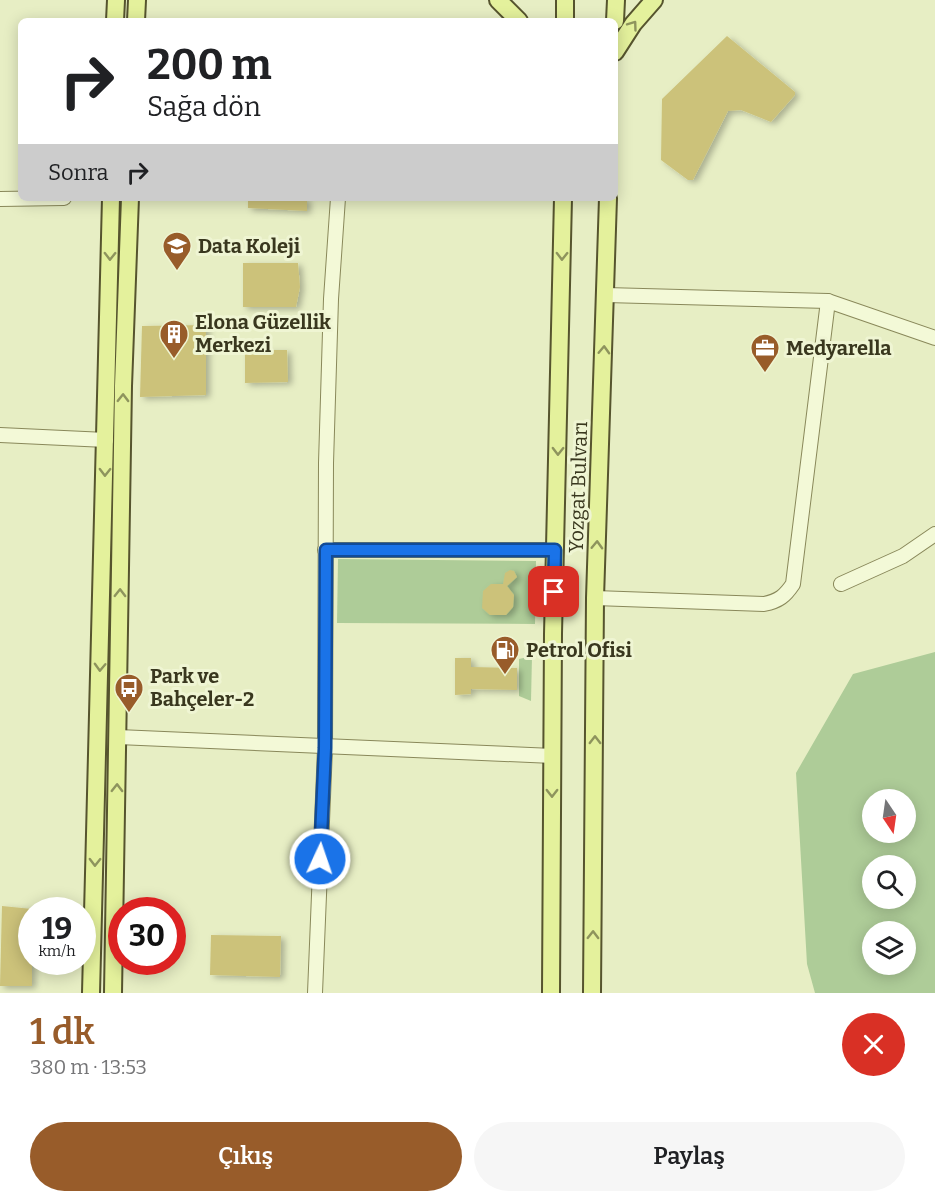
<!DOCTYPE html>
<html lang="tr">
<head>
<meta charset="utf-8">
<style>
	:root { --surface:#fff; --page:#f6f6f6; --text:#202124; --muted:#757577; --accent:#985c2a }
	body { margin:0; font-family:Bitter,serif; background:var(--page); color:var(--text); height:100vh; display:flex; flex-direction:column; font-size:22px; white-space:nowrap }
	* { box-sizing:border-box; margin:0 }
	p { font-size:20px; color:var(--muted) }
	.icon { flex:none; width:33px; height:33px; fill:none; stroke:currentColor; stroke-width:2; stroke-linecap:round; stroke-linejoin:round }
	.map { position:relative; height:993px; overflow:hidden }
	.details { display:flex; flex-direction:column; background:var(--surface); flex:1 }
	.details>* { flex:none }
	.hud { position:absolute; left:18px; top:18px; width:600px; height:183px; border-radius:9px; box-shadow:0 3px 15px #0003; background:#fff; color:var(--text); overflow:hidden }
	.needle { width:39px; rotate:167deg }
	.buttons { position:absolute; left:862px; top:789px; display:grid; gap:12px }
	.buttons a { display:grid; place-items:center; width:54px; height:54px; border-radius:50%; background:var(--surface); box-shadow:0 3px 15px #0003; font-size:30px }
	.speed { position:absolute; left:18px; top:897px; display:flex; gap:12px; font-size:30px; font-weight:700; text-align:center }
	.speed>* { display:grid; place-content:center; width:78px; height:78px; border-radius:50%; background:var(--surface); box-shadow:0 3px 15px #0003; line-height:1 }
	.speed small { font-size:15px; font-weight:400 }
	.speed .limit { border:9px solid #d22; background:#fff; color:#111 }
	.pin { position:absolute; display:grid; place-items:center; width:51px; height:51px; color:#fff; margin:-26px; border-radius:12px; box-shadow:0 3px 9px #0006 }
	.me { position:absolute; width:66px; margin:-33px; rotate:3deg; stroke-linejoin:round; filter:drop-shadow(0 0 4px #0008) }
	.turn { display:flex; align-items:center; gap:21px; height:126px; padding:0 30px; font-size:27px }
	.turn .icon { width:78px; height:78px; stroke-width:2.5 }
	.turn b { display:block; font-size:42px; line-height:51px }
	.then { display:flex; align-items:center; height:57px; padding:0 30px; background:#0003; gap:12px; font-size:22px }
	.round { display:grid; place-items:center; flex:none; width:63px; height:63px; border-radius:32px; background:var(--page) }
	.overview { display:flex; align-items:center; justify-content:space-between; height:102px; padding:0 30px }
	h1 { font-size:36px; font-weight:600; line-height:45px; color:var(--accent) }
	.cta { display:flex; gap:12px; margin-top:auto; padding:12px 30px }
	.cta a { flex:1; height:69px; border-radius:36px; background:var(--accent); color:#fff; font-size:24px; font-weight:600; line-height:69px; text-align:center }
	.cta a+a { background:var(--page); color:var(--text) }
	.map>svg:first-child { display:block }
</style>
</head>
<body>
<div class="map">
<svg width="935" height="993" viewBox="0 0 935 993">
	<defs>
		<filter id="shadow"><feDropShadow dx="4" dy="2.5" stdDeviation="3" flood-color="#0004"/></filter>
	</defs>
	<rect width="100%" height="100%" fill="#e7eec4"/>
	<g fill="#aecc98" fill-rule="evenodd">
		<polygon points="338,559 536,561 535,624 337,623"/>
		<path d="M935,652v341h-120l-8,-29 -11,-191 57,-99zM873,800h33v32h-33zM873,866h33v32h-33zM873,932h33v32h-33z"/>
		<polygon points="532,656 531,701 519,696 519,659"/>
	</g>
	<g fill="#ccc27a" filter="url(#shadow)">
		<polygon points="727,36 795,92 795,95 771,122 741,110 728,111 693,180 688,180 661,160 662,99"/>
		<polygon points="248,198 307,198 307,211 248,208"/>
		<polygon points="243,263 298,263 300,287 296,307 243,307"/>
		<polygon points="206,325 206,395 140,397 142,326"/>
		<polygon points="245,350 287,350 288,382 245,383"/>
		<polygon points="510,570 514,571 517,577 507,586 514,595 513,607 506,615 490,615 482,608 483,591 491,584 503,584 505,573"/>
		<polygon points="455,658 471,658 471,667 517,668 517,690 471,689 471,694 455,695"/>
		<polygon points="2,906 32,909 32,986 0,986"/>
		<polygon points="211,935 281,936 280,977 210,975"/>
	</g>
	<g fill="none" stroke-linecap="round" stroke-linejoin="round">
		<g stroke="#89885a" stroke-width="16">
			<g id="minor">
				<polyline points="0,199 64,198"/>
				<polyline points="606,295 828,301 935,338"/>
				<polyline points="0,435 106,440"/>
				<polyline points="325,550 555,550"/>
				<polyline points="841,584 903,556 935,534"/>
				<path d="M595,598l169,6c15,-3 21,-8 29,-20l35,-283"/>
				<polyline points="118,737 553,756"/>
				<polyline points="315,993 325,748 326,463 331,299 338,198"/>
			</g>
		</g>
		<g stroke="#56542e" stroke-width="20">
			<g id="major">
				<polyline points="498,0 519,21"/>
				<polyline points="565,0 565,21"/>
				<polyline points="115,21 116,0"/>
				<polyline points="136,21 137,0"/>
				<polyline points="615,21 616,0"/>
				<polyline points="615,52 633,24 654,0"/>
				<polyline points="91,993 111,198"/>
				<polyline points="113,993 123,386 130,198"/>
				<polyline points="551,993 553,634 563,198"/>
				<polyline points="592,993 595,598 608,198"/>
			</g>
		</g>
		<use href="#minor" stroke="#f3f9d7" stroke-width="14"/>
		<use href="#major" stroke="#e4f19c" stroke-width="16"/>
	</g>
	<defs><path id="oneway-chevron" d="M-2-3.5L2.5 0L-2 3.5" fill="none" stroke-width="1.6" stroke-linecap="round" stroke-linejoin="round" transform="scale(1.5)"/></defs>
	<g stroke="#8e945d">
		<use href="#oneway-chevron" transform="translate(633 25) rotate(-54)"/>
		<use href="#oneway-chevron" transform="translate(110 256) rotate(91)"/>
		<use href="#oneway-chevron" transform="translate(562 256) rotate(91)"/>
		<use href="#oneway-chevron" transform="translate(604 350) rotate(-88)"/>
		<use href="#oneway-chevron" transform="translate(123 398) rotate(-89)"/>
		<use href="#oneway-chevron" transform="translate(558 451) rotate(91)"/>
		<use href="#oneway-chevron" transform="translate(105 472) rotate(91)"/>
		<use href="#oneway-chevron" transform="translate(597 545) rotate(-88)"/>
		<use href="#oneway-chevron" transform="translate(120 593) rotate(-89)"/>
		<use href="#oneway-chevron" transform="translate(100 667) rotate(92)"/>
		<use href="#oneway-chevron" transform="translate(595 740) rotate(-90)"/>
		<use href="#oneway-chevron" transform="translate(117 788) rotate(-89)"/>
		<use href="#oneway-chevron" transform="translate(552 793) rotate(90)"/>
		<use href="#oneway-chevron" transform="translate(95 862) rotate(91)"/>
		<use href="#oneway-chevron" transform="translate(593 935) rotate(-89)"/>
	</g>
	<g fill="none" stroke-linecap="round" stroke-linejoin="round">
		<g stroke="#114b97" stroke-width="15">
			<polyline id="route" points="320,859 325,748 326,550 555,550 554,592"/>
		</g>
		<use href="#route" stroke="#1a73e8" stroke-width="10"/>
	</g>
	<defs>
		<g id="school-pin" transform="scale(1.5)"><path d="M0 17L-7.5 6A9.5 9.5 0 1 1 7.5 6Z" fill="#985c2a" stroke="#eff5d3"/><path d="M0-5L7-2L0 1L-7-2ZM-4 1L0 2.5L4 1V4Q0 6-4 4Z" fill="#fff"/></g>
		<g id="building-pin" transform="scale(1.5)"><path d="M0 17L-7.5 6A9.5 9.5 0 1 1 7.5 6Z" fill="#985c2a" stroke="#eff5d3"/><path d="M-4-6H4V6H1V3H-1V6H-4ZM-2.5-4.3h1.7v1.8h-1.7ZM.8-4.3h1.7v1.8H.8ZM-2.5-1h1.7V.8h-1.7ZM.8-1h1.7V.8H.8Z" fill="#fff"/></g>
		<g id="office-pin" transform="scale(1.5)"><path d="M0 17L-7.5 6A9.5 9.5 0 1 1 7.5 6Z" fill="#985c2a" stroke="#eff5d3"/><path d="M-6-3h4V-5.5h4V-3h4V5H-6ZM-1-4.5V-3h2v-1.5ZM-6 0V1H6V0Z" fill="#fff"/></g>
		<g id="fuel-pin" transform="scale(1.5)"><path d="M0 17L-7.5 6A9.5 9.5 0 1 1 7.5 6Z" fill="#985c2a" stroke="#eff5d3"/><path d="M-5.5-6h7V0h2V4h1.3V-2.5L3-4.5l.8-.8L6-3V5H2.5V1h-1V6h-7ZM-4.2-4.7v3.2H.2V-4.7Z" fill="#fff"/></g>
		<g id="bus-pin" transform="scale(1.5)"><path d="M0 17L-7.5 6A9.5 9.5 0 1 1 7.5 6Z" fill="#985c2a" stroke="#eff5d3"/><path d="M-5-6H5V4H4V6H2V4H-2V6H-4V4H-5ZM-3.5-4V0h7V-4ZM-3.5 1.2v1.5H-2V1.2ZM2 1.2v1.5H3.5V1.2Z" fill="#fff"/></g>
	</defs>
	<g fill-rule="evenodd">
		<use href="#school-pin" x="177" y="246"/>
		<use href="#building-pin" x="174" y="334"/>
		<use href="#office-pin" x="765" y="348"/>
		<use href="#fuel-pin" x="505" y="650"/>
		<use href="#bus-pin" x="129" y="688"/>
	</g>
	<g text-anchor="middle" stroke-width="6" stroke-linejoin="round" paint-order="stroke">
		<g font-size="20" font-weight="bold" fill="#39371e" stroke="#eff5d3" text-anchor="start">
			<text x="198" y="253">Data Koleji</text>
			<text x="195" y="329">Elona Güzellik<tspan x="195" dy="23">Merkezi</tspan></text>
			<text x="786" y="355">Medyarella</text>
			<text x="526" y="657">Petrol Ofisi</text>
			<text x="150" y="683">Park ve<tspan x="150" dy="23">Bahçeler-2</tspan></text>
		</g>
		<g font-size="20" fill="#39371e" stroke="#eff5d3">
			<text transform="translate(578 487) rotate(-88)" y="7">Yozgat Bulvarı</text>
		</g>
	</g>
</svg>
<div class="buttons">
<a><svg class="needle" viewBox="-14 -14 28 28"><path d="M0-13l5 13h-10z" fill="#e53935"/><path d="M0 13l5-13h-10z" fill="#757577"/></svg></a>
<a><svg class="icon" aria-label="search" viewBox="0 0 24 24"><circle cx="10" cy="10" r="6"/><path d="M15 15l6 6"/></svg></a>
<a><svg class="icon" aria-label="layers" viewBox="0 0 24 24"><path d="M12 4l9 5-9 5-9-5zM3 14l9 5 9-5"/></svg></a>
</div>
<div class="speed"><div>19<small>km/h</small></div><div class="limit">30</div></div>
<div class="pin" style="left:554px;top:592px;background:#d93025"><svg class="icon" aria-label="arrive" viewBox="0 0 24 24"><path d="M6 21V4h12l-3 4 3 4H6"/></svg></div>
<svg class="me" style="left:320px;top:859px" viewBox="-20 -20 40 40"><circle r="17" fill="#1a73e8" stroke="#fff" stroke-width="3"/><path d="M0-11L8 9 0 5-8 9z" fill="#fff"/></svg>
<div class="hud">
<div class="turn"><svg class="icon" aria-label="right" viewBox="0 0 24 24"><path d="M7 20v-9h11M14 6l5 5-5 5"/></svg><div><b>200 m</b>Sağa dön</div></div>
<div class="then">Sonra<svg class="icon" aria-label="right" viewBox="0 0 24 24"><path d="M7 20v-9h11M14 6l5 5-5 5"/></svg></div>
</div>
</div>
<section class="details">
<div class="overview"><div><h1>1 dk</h1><p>380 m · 13:53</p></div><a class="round" style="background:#d93025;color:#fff"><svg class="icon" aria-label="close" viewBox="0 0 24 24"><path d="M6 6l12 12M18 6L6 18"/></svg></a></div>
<div class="cta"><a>Çıkış</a><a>Paylaş</a></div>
</section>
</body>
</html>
